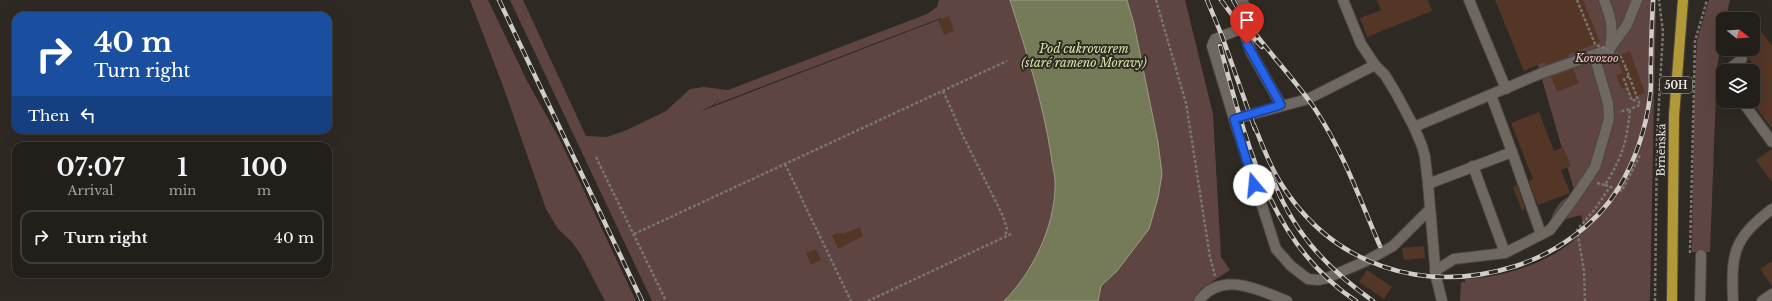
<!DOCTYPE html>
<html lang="en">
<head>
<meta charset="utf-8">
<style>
	:root { --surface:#221f1a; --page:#2e2c27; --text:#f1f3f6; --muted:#a2a2a2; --line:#3f3d39 }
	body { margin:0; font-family:"Libre Baskerville",serif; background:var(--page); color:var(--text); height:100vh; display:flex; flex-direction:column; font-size:15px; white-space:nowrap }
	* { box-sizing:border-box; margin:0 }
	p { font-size:13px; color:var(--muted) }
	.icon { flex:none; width:22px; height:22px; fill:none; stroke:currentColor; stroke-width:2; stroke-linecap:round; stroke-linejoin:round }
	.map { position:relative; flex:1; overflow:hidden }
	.side { position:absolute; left:12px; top:142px; width:320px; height:136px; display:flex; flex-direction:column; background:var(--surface); border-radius:12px; box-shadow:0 4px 16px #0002,0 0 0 1px var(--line) }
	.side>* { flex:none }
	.hud { position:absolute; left:12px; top:12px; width:320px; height:122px; border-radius:12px; box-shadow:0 4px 16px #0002,0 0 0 1px var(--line); background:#1a4fa0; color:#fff; overflow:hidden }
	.needle { width:26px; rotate:107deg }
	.buttons { position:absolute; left:1716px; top:12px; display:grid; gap:8px }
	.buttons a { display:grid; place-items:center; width:44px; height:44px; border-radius:8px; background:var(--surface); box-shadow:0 4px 16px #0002,0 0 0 1px var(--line); font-size:20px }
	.pin { position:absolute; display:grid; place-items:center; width:34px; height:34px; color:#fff; margin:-41px -17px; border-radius:50% 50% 50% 0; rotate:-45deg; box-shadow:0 0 4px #0007 }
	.pin .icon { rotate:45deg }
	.me { position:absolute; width:44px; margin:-22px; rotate:343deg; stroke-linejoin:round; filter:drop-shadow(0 0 3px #0008) }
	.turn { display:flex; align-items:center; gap:14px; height:84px; padding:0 16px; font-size:18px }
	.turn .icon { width:52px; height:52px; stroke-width:2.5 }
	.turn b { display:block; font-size:28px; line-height:34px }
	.then { display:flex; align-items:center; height:38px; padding:0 16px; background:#0003; gap:8px; font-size:15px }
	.eta { display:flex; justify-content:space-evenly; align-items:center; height:68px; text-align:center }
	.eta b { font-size:24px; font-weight:700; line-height:28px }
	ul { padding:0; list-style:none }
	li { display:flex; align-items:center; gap:12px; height:54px; margin:0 8px 6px; padding:0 8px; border:2px solid var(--line); border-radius:12px }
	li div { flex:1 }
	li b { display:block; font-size:15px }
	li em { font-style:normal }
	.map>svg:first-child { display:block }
</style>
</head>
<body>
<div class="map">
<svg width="1772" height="301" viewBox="0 0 1772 301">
	<rect width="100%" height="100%" fill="#2e2923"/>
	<g fill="#5e4542" fill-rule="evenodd">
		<polygon points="470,0 488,0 527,81 559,138 636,301 605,301 581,255 572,242 558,229 546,209 503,86"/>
		<path d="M510,0h13l63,136 21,1 20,-7 39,-19 24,-22 14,-2 24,3 199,-76 10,-7 2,-7h71c16,51 33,102 41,155 1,11 5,22 4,33 -1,40 -23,85 -51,113h-352zM941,18v1l-242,93 14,-7 8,-8 -7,8z"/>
		<polygon points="1127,0 1185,0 1213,114 1221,257 1230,270 1201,289 1193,301 1098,301 1101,286 1117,271 1158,198 1162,174 1158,142 1134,24"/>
		<path d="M1515,0h141l-6,301h-190l1,-19h4v-3c40,-1 94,-19 120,-50l-4,-14 -18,5 -12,-1c7,-16 9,-18 24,-26l-36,-124z"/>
		<polygon points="1709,0 1730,0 1726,19 1723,19 1723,34 1717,67 1710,252 1692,252 1694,102 1697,41"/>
	</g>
	<path fill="#757b59" stroke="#9a9e84" d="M1010,0h117l7,24 24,118 4,32 -4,24 -9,31 -32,42 -16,15 -3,15h-94c28,-28 50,-73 51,-113 1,-11 -3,-22 -4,-33 -8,-53 -25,-104 -41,-155z"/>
	<g fill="#543626">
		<polygon points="1377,0 1428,0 1432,11 1367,37 1360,18 1381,10"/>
		<polygon points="1495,0 1583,0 1600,42 1567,55 1568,57 1546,65 1545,62 1524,71"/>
		<polygon points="949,16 954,31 944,35 938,20"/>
		<polygon points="1753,20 1772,46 1772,129 1753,103 1753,71 1742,71 1752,63 1742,49 1753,49"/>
		<polygon points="1630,51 1645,93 1633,98 1628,86 1622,89 1616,75 1623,73 1616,57"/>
		<polygon points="1573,69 1579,83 1557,92 1551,77"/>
		<polygon points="1539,112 1554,151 1563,147 1571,166 1561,170 1570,193 1538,205 1529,181 1533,179 1511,123"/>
		<polygon points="1772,149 1772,182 1756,160"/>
		<polygon points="1517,185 1525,209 1522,210 1513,187"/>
		<polygon points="860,227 863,236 838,249 832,235 838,233 842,233 842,234"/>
		<polygon points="1424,246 1425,258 1404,260 1402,248"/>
		<polygon points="816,249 821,260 811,265 806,253"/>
		<polygon points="1772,261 1772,286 1760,269"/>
		<polygon points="1367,270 1392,287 1384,299 1359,282"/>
	</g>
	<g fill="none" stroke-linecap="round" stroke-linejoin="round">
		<g stroke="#4b4641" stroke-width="12">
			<g id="minor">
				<polyline points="1343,0 1361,44 1375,65 1385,75 1397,95 1414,127 1422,146 1425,157 1428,184 1436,277 1442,301"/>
				<polyline points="1469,0 1506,89"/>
				<polyline points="1243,28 1251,52 1281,105"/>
				<polyline points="1611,47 1627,25 1637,0"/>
				<polyline points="1375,65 1308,99 1234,119 1276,249 1291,266 1308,279 1318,280 1327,278 1366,261 1393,246 1429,210"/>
				<polyline points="1729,71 1732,67 1742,59"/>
				<polyline points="1742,101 1772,142"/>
				<path d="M1234,119l-22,-73 3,-7 28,-11c6,-10 4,-18 -1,-28"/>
				<path d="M1414,127l128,-54 68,-24c3,-20 2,-30 -6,-49"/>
				<polyline points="1512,152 1541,234"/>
				<polyline points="1473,166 1505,253"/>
				<polyline points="1428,184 1512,152 1491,95"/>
				<polyline points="1435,271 1454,259 1505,253 1550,230 1575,197 1595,167 1609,119 1608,103 1594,55"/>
				<path d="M1199,301c21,-31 61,-11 88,0"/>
				<polyline points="1700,301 1701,255"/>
				<path d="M1733,301c-2,-48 0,-62 39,-92"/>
				<polyline points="1762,301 1772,294"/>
			</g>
		</g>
		<g stroke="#4b4641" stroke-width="12">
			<polyline id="major" points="1672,301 1674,116 1683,0"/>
		</g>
		<g stroke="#7a7570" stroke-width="2.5" stroke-dasharray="3 2" stroke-linecap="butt">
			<polyline points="1156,0 1186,103 1210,257 1215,276"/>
			<polyline points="1626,68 1640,105 1630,109"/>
			<polyline points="1629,76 1624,79 1632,101 1638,99"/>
			<polyline points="943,91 964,138 1003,216 1007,229 1005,237"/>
			<polyline points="596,157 666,301"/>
			<polyline points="785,164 851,301"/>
			<path d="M1597,183l8,2c17,-28 22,-43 25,-76l-11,3"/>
			<polyline points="1605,185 1622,191 1640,155"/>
			<polyline points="634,234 1007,61"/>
			<polyline points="1690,253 1695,41 1707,0"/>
			<polyline points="868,301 1011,234"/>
			<polyline points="1585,301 1584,271 1577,230 1595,209 1610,187"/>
			<polyline points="1655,301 1657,138 1663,32 1659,0"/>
		</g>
		<use href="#minor" stroke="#6e6861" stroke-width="10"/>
		<use href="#major" stroke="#b19938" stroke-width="10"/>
		<g stroke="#d1cdc8" stroke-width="4.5">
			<g id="rail">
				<polyline points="499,0 642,301"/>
				<polyline points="1207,0 1222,36 1255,129"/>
				<polyline points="1221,0 1235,19 1262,47"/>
				<path d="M1233,0c22,40 57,72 82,109 28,42 45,91 65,137"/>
				<path d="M1220,46c26,94 49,198 136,255"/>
				<path d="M1254,125c8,19 15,39 26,57 52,84 143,113 236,84 40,-13 80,-41 102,-77 17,-28 28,-60 32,-93 2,-12 0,-24 1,-36 0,-20 1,-40 2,-60"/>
				<path d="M1271,174c20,56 54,93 102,127"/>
			</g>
		</g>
		<use href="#rail" stroke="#2e2923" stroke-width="3" stroke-dasharray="9" stroke-linecap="butt"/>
		<polyline stroke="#7a7570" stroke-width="2.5" stroke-dasharray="3 2" stroke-linecap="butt" points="1577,0 1595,44 1621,57 1626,68"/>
	</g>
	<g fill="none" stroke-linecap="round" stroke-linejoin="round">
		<g stroke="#184099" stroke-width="10">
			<polyline id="route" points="1247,44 1281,105 1234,119 1254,185"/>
		</g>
		<use href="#route" stroke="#2563eb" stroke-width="7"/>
	</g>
	<g text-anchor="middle" stroke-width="4" stroke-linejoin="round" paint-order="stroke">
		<rect fill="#2e2923" stroke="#b7b3ae" stroke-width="1" x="1660" y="77" width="32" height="16" rx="3"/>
		<g font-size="10" font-weight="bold" fill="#f2eeea">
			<text x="1676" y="89">50H</text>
		</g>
		<g font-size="11" font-style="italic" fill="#fbc4bc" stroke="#2e2923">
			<text x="1597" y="62">Kovozoo</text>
		</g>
		<g font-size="11" fill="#f2eeea" stroke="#2e2923">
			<text transform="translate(1661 150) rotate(-89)" y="4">Brněnská</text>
		</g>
		<g font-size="12" font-style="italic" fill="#d9e4a7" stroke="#2e2923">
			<text x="1084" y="53">Pod cukrovarem<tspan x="1084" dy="14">(staré rameno Moravy)</tspan></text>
		</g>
	</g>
</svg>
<div class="buttons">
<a><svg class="needle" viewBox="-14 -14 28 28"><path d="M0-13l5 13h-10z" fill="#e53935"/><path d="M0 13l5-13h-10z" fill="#a2a2a2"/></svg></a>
<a><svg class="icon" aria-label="layers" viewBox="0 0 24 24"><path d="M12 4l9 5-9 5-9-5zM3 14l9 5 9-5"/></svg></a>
</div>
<div class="pin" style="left:1247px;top:44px;background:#d93025"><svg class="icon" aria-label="arrive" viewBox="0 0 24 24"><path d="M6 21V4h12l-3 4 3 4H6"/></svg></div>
<svg class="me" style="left:1254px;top:185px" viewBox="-20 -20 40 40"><circle r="19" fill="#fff"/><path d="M0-13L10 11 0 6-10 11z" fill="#2563eb"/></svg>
<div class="hud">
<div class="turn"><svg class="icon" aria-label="right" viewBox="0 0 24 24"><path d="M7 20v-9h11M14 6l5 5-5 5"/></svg><div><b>40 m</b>Turn right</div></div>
<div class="then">Then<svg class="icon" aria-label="left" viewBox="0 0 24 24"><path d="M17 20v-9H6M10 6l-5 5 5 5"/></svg></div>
</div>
<section class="side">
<div class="eta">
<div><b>07:07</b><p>Arrival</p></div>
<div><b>1</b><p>min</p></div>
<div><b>100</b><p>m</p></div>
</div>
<ul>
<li><svg class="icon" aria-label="right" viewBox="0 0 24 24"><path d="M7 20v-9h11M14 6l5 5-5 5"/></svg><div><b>Turn right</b></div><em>40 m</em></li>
</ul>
</section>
</div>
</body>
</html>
